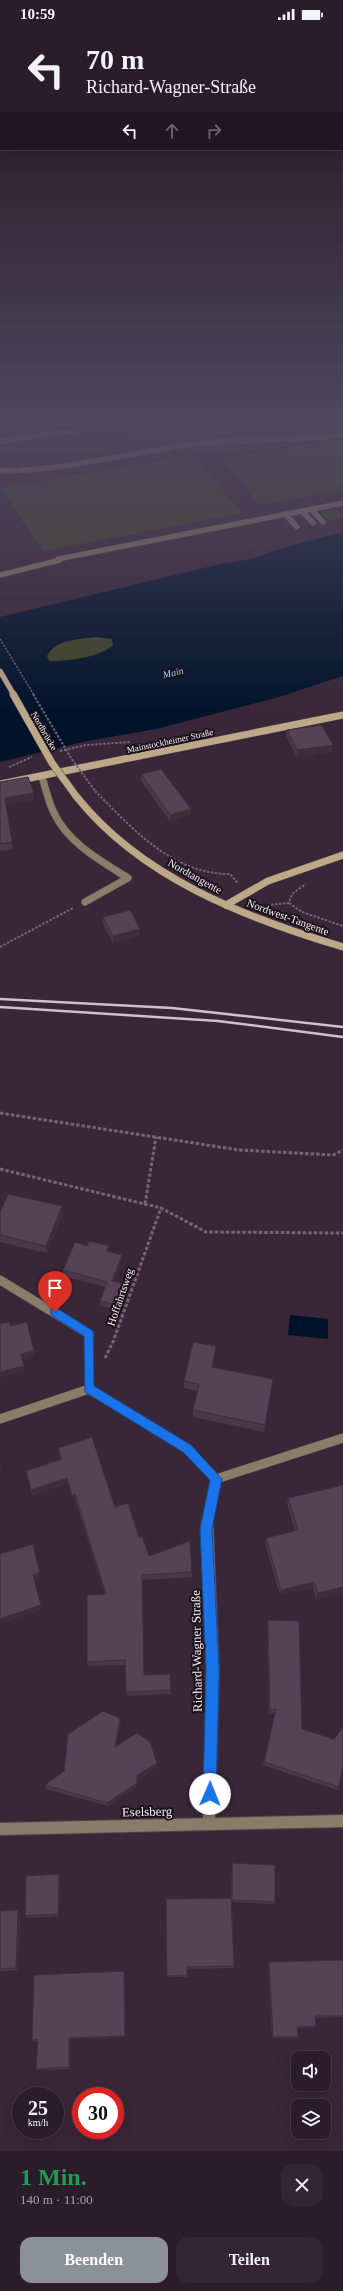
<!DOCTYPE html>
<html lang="de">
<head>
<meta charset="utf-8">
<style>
	:root { --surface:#2b1c29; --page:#332531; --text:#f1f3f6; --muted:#a6a1a8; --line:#473a46; --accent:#8c9099 }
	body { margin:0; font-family:Georgia,serif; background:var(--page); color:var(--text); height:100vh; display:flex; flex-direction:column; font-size:15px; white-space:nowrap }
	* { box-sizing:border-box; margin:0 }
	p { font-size:13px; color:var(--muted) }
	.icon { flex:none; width:22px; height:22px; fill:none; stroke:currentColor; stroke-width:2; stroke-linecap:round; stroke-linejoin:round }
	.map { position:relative; height:2123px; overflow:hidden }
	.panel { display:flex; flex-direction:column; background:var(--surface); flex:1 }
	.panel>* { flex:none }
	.top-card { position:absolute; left:0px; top:0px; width:343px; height:122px; box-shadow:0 4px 16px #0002,0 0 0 1px var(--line); background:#2b1c29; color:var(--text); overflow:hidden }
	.buttons { position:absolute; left:291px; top:2023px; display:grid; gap:8px }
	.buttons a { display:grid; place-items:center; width:40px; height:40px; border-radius:8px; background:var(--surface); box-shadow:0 4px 16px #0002,0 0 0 1px var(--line); font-size:20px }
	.speed { position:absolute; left:12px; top:2059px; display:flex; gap:8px; font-size:20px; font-weight:700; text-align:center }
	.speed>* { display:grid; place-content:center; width:52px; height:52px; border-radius:50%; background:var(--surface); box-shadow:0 4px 16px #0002,0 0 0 1px var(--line); line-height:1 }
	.speed small { font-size:10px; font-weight:400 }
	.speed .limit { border:6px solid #d22; background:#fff; color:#111 }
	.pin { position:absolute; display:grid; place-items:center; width:34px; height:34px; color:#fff; margin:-41px -17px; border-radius:50% 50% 50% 0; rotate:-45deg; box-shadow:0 0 4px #0007 }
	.pin .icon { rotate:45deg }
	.me { position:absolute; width:44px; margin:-22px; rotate:1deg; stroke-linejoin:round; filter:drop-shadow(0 0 3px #0008) }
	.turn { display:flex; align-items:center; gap:14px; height:84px; padding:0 20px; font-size:18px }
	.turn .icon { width:52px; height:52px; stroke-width:2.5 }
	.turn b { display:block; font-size:28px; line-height:34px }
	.lanes { display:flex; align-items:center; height:38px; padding:0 20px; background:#0003; justify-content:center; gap:20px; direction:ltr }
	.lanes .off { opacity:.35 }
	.round { display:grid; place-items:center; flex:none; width:42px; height:42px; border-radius:12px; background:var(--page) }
	.headline { display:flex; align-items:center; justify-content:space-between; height:68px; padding:0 20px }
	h1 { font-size:24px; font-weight:800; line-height:30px; color:#1e9e55 }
	.button { display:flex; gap:8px; margin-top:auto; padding:8px 20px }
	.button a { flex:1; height:46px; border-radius:12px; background:var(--accent); color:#fff; font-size:16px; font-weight:800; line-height:46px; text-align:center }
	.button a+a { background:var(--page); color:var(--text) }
	.status { display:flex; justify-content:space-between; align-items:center; height:28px; padding:0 20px; background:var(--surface); direction:ltr }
	.status svg { height:11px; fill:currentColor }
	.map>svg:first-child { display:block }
</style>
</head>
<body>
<div class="status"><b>10:59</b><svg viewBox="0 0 49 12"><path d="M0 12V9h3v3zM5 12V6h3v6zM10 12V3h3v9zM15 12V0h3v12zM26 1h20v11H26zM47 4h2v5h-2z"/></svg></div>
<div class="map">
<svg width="343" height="2123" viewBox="0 0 343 2123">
	<rect width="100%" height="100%" fill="#392637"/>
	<g fill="#3f4626">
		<polygon points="343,411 343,462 260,477 220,431"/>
		<polygon points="191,427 243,485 43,523 1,460"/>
		<polygon points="338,482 343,487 343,490 328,493 320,485"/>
		<path d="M97,609l15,2 1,6c-11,12 -49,17 -64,16l-2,-5c8,-17 32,-17 50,-19z"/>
	</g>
	<g fill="#00132b" fill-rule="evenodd">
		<path d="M343,504v144l-64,21 -123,32 -69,12 -87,21v-145l216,-52 39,-7 28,-10zM96,609l16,2 1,6c-11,12 -49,17 -64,16l-2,-5c8,-17 33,-17 49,-19z"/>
		<polygon points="290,1287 328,1291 328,1311 288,1307"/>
	</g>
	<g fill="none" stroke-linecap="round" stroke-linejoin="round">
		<g stroke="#544252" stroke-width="6">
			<g id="service-far1">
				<polyline points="0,413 108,398 114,395"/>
				<polyline points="311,481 323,494"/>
				<polyline points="302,483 313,495"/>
				<polyline points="285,486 297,499"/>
				<polyline points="58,531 343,475"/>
				<polyline points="0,547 60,532"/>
			</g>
		</g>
		<g stroke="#544252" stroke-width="8">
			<path id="service" d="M42,749c4,12 6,24 12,36 14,30 47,48 74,65l-43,24"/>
		</g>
		<g stroke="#544252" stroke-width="6">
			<path id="minor-far2" d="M0,443c67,0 129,-19 195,-27 49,-6 99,-3 148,-9"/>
		</g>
		<g stroke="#544252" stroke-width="10">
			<g id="minor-far1">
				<polyline points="0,1252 89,1306 89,1361"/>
				<polyline points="89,1361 187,1421 216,1451 343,1410"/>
				<polyline points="0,1391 89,1361"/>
				<polyline points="206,1499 216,1451"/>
			</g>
		</g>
		<g stroke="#544252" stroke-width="14">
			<g id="minor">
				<polyline points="207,1498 213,1643 209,1796"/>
				<polyline points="0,1801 343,1793"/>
			</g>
		</g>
		<g stroke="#544252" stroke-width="8">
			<g id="secondary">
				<polyline points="0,756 343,687"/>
				<path d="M76,768c65,82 170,122 267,151"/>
				<polyline points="226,877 268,853 343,827"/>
			</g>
		</g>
		<g stroke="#756474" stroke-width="2" stroke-dasharray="2.5 1.5" stroke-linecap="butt">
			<polyline points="60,723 86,717 131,714"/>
			<polyline points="9,739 32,729"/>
			<path d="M95,763c38,38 77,83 135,83l8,9"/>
			<polyline points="289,875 302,884 343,898"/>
			<polyline points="267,877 289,875 292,866 306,856"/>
			<polyline points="0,919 73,880"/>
		</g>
		<g stroke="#756474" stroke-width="3" stroke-dasharray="3.5 2" stroke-linecap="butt">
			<polyline points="0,1085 239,1122 333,1127 343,1122"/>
			<polyline points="0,1141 161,1180"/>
			<polyline points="145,1176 156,1109"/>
			<polyline points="105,1330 113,1314 161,1180 206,1204 343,1205"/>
		</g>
		<use href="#service-far1" stroke="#897c68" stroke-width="5"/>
		<use href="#service" stroke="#897c68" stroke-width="7"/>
		<use href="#minor-far2" stroke="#897c68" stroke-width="5"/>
		<use href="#minor-far1" stroke="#897c68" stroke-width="9"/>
		<use href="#minor" stroke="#897c68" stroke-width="12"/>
		<use href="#secondary" stroke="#bda888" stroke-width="7"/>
		<g stroke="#cec1cd" stroke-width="2.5">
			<polyline points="0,971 172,980 343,999"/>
			<polyline points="0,979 218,993 343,1009"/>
		</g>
		<g stroke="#544252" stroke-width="6" stroke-linecap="butt">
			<polyline id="secondary-bridge-far1" points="0,643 14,667"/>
		</g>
		<g stroke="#544252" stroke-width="8" stroke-linecap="butt">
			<polyline id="secondary-bridge" points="13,666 52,735 76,768"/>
		</g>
		<polyline stroke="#756474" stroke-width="1.5" stroke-dasharray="2 1.5" stroke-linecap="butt" points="0,611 34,667"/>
		<polyline stroke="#756474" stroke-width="2" stroke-dasharray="2.5 1.5" stroke-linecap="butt" points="33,666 71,730 95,763"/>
		<use href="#secondary-bridge-far1" stroke="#bda888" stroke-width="5"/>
		<use href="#secondary-bridge" stroke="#bda888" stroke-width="7"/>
	</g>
	<g fill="#493948">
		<polygon points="125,395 202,395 206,409 176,413 171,407 137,412"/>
		<polygon points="250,395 281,395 284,400 283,406 256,408"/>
		<polygon points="287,702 332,724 297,729 286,708"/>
		<polygon points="141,746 191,781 191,787 170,793 141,753"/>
		<polygon points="0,754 34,765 34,772 6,777 13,821 0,823"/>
		<polygon points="103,889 140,908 113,915 103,896"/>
		<polygon points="0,1184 63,1186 47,1225 0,1214"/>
		<polygon points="109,1224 122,1232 114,1253 129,1257 129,1262 121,1283 100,1278 100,1273 105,1259 63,1248 63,1242"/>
		<polygon points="215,1326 213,1339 273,1351 264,1404 193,1389 193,1382 197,1363 184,1360 184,1353"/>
		<polygon points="58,1420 115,1479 139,1509 149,1528 192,1544 192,1549 142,1552 144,1647 170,1646 171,1666 127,1668 125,1637 88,1638 87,1634 105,1566 75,1471 73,1472 68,1455 32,1467 26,1443 61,1432"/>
		<polygon points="288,1470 343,1564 316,1571 313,1560 280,1567 265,1516 266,1510 295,1503 287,1476"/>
		<polygon points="268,1592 302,1701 339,1759 337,1762 263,1737 275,1685 269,1685 267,1596"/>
		<polygon points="121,1694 116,1718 157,1739 138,1752 137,1759 108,1778 46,1761 45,1757 64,1743"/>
		<polygon points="232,1835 275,1874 274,1876 232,1874 234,1938 234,1940 187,1941 187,1949 167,1949 166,1871 231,1870"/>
		<polygon points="59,1846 60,1849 59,1888 26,1890 25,1888"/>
		<polygon points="0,1883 20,1885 18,1942 0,1943"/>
		<polygon points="343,1932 343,1989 315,1990 316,1998 315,1999 297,2000 298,2009 296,2010 272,2010 268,1936 269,1934"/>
		<polygon points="125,1945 125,2009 70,2011 70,2041 38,2042 36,2041 38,2013 34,2013 32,2012"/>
	</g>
	<g fill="#3c2e3b">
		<polygon points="0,395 46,395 0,401"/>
		<polygon points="171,398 171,407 137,412 136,403"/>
		<polygon points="206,400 206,409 176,413 176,405"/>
		<polygon points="333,717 332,724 297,729 297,722"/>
		<polygon points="34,765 34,772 6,777 5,770"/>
		<polygon points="191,781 191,787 170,793 170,787"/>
		<polygon points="140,901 140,908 113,915 113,908"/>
		<polygon points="62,1178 63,1186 47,1225 46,1218"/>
		<polygon points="122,1227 122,1232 113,1258 112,1253"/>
		<polygon points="129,1257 129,1262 121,1283 120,1278"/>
		<polygon points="34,1323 35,1328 22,1331 21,1326"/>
		<polygon points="24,1338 25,1343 0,1350 0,1344"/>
		<polygon points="1,1435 2,1440 0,1441 0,1436"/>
		<polygon points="67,1450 68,1455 32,1467 31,1462"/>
		<polygon points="75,1466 75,1471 73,1472 72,1467"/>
		<polygon points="40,1545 41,1550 34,1552 33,1547"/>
		<polygon points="314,1554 313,1560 280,1567 281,1562"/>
		<polygon points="343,1559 343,1564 316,1571 318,1565"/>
		<polygon points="41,1577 42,1582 0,1596 0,1591"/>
		<polygon points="120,1690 121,1694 115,1724 115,1719"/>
		<polygon points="157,1735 157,1739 138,1752 137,1759 108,1778 107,1775 137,1747"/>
		<polygon points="59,1846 60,1849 59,1888 58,1886"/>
		<polygon points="18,1882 20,1885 18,1942 16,1940"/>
		<polygon points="124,1943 125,1945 125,2009 125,2008"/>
		<polygon points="69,2010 70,2011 70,2041 69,2039"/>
	</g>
	<g fill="#554254" stroke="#3c2e3b">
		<polygon points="131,395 202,395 206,400 176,405 171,398 136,403"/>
		<polygon points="253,395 281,395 284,400 256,402"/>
		<polygon points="322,697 333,717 297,722 287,702"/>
		<polygon points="161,741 191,781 170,787 141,746"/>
		<polygon points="28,749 34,765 5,770 12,814 0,816 0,754"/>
		<polygon points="130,882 140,901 113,908 103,889"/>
		<polygon points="8,1166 62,1178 46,1218 0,1207 0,1184"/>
		<polygon points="89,1213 109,1218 107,1223 122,1227 112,1253 129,1257 120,1278 100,1273 107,1254 63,1242 75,1214 87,1218"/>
		<polygon points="9,1294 10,1298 27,1294 34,1323 21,1326 24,1338 0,1344 0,1296"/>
		<polygon points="193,1314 216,1318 212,1339 273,1351 265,1397 193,1382 199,1356 184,1353"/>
		<polygon points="92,1409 115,1479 128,1475 139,1509 142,1508 149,1528 190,1513 192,1544 142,1547 144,1647 170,1646 171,1662 126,1664 125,1632 87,1634 87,1567 106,1566 75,1466 72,1467 67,1450 31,1462 26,1443 62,1431 58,1420"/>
		<polygon points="343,1457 343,1559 318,1565 314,1554 281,1562 266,1510 298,1502 288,1470"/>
		<polygon points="33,1516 40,1545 33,1547 41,1577 0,1591 0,1526"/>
		<polygon points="268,1592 299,1593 302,1701 334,1711 343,1699 343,1738 339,1759 264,1734 276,1681 270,1682"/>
		<polygon points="103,1683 120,1690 115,1719 137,1705 150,1714 157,1735 137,1747 137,1755 107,1775 45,1757 64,1743 68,1706"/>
		<polygon points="232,1835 275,1837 275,1874 232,1872"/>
		<polygon points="59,1846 58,1886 25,1888 26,1848"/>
		<polygon points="231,1870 234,1938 187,1939 187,1947 167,1948 166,1871"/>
		<polygon points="18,1882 16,1940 0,1941 0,1883"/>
		<polygon points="343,1932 343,1988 315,1988 316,1998 297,1999 298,2009 273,2009 269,1934"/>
		<polygon points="124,1943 125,2008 69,2010 69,2039 36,2041 38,2011 32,2012 34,1947"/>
	</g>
	<linearGradient id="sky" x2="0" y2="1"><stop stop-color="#1f151e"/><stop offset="0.57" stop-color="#4e475e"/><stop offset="1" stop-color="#4e475e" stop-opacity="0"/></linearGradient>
	<rect width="343" height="692" fill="url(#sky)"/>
	<polygon fill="#1a73e8" stroke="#114b97" points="55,1279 93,1303 94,1358 191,1417 222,1451 212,1501 219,1643 216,1766 214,1770 210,1772 205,1770 203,1766 206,1643 200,1501 210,1452 183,1424 85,1364 84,1308 51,1287 51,1280"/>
	<g text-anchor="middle" stroke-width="4" stroke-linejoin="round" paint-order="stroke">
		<g font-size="9" fill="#f9edf8" stroke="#1b131a">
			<text transform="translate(44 703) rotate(60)" y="3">Nordbrücke</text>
			<text transform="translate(170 713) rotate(-12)" y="3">Mainstockheimer Straße</text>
		</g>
		<g font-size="10" font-style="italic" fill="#a0cdfd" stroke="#1b131a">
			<text transform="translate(173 644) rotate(-13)" y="4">Main</text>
		</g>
		<g font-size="11" fill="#f9edf8" stroke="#1b131a">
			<text transform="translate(195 848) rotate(29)" y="4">Nordtangente</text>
			<text transform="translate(288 889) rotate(20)" y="4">Nordwest-Tangente</text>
			<text transform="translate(120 1269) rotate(-71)" y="4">Hoffahrtsweg</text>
		</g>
		<g font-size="13" fill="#f9edf8" stroke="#1b131a">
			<text transform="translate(196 1623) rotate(-91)" y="5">Richard-Wagner Straße</text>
			<text transform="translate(147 1783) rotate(-1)" y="5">Eselsberg</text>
		</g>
	</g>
</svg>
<div class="buttons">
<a><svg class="icon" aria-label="sound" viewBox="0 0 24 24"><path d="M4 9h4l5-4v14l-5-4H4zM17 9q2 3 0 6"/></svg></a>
<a><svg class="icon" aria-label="layers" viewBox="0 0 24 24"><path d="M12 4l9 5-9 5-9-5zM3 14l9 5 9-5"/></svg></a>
</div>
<div class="speed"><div>25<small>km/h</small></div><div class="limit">30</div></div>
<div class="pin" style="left:55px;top:1284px;background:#d93025"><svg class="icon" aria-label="arrive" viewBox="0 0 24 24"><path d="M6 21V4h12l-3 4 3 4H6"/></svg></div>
<svg class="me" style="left:210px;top:1766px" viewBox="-20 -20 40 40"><circle r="19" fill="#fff"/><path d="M0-13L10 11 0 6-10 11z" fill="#1a73e8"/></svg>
<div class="top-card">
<div class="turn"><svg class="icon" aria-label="left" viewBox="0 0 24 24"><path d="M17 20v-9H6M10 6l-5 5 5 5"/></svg><div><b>70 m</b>Richard-Wagner-Straße</div></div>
<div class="lanes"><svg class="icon" aria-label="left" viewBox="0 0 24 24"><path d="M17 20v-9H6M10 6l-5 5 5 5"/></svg><svg class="icon off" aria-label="ahead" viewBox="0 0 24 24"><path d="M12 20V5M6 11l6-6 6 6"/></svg><svg class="icon off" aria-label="right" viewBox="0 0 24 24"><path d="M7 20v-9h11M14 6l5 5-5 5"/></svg></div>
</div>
</div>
<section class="panel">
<div class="headline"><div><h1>1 Min.</h1><p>140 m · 11:00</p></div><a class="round"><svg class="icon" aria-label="close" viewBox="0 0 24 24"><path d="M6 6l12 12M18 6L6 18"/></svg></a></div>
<div class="button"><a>Beenden</a><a>Teilen</a></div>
</section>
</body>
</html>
